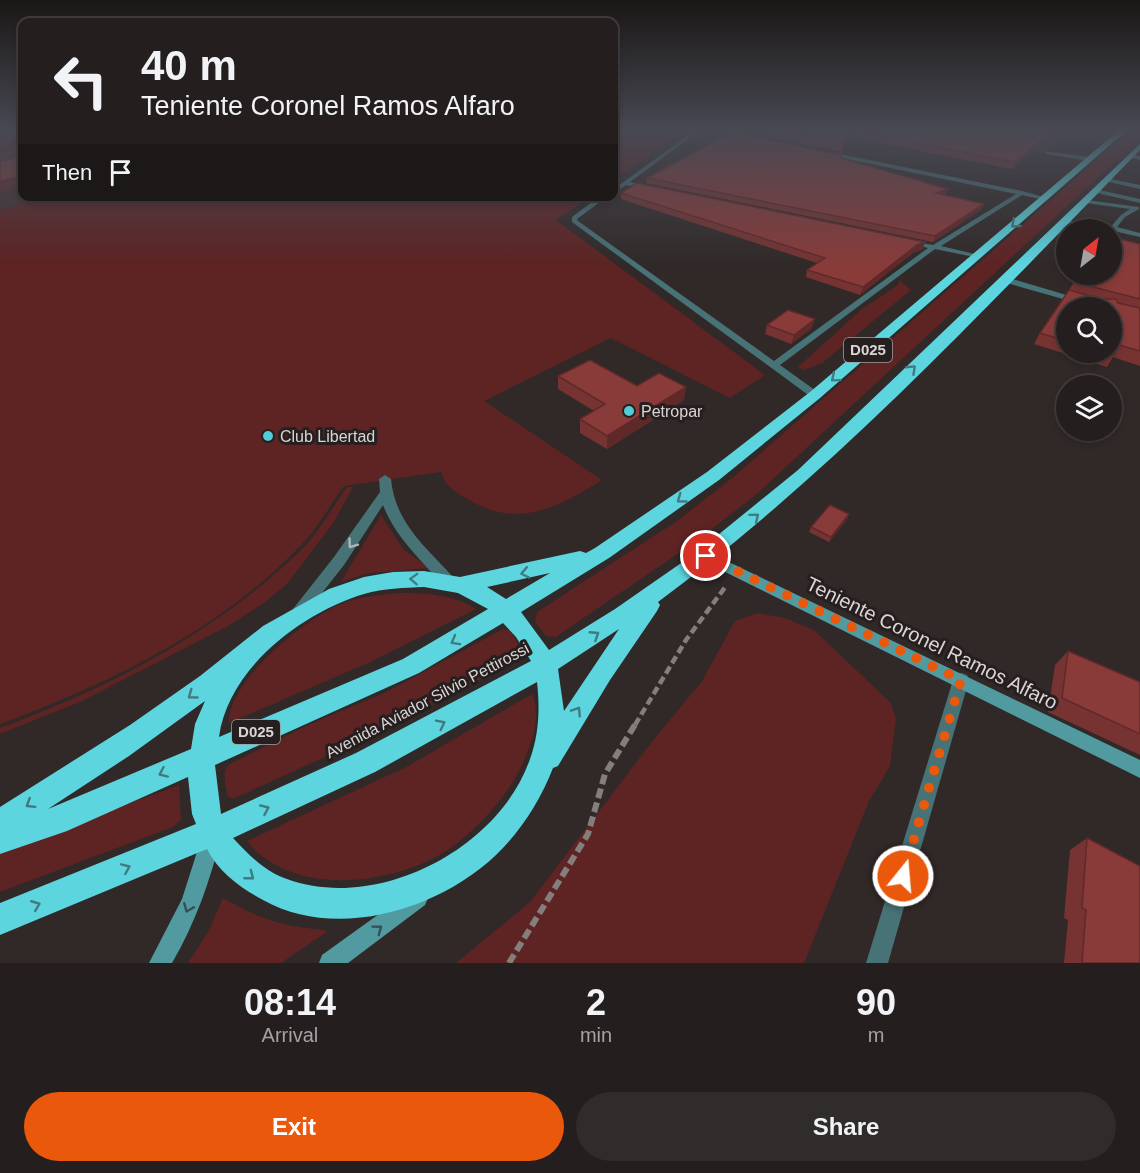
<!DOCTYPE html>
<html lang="en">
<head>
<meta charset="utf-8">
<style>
	:root { --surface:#241f1e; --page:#302c2b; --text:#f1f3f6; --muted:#a3a2a4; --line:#413d3c; --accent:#ea580c }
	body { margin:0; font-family:Helvetica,sans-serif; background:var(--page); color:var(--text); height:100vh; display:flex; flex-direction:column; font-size:22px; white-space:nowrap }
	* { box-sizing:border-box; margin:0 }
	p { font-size:20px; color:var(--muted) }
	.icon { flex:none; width:33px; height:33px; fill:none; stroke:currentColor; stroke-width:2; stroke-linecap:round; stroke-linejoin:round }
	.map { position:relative; height:963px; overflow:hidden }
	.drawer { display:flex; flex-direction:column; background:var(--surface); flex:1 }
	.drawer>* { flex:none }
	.banner { position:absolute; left:18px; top:18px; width:600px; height:183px; border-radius:12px; box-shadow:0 3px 9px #0003,0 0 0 2px var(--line); background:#241f1e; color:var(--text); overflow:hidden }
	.needle { width:39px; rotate:31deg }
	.fabs { position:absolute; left:1056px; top:219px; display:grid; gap:12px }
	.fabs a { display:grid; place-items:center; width:66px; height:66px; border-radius:50%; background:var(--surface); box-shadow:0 3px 9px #0003,0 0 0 2px var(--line); font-size:30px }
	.pin { position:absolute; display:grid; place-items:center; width:51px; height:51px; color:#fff; margin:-26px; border:3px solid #fff; border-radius:50%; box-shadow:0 2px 6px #0007 }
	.me { position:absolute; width:66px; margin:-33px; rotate:17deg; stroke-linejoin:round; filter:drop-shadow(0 0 4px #0008) }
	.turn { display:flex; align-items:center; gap:21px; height:126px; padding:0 24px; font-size:27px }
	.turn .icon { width:78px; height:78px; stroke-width:2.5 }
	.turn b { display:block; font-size:42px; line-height:51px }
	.then { display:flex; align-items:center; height:57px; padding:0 24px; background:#0003; gap:12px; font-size:22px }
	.eta { display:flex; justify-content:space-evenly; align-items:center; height:102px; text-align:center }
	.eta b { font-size:36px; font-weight:700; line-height:42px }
	.action { display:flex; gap:12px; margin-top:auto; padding:12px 24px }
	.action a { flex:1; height:69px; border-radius:36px; background:var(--accent); color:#fff; font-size:24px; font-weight:700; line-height:69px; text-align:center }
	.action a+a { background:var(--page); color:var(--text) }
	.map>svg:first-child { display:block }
</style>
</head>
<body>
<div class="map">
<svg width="1140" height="963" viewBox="0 0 1140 963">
	<rect width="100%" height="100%" fill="#302928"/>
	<g fill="#403231">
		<polygon points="0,131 22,131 22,196 56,197 0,210"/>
		<polygon points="906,131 1076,131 1045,154"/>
	</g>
	<g fill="#5e2323">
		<polygon points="0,131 22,131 22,142 11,145 22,154 0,159"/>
		<polygon points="638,131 683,131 614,180 614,138"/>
		<polygon points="1130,131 1140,131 1140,138 758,493 698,540 566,630 556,637 546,636 535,622 537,612 677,521 731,479"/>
		<path d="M56,196h345l1,5 15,-5 172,1 -33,23 209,155 -35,23 -119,-60 -127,63 118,79c-45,28 -83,49 -133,20 -13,-7 -24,-14 -28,-28l-97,14c-14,19 -26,42 -43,59 -80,85 -193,139 -301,179v-514z"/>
		<polygon points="899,280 911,290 822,363 804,370 798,367 862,309 898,285"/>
		<path d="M347,487h6l-19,35 -47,62 -23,19 -36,23 -146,75 -82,33v-6c109,-40 217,-96 301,-178 18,-17 31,-43 46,-63z"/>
		<polygon points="381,515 404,550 429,568 369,573 341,582"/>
		<path d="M398,593c27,0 54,1 78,16l-108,54 -139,60c-2,-42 78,-106 114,-120 18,-7 37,-8 55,-10z"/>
		<polygon points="757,613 785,618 814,630 891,703 896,719 890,766 869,801 804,963 456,963 530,902 651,743 702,681 735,621"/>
		<path d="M503,629l6,1 8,11 5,16 -119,64 -170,78 -5,-3c-3,-11 -7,-25 2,-32l80,-40 76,-32z"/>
		<path d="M532,694c8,17 3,40 -4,57 -13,36 -42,70 -72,93 -53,41 -163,56 -209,-3l159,-74z"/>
		<polygon points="179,785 181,820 173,827 0,892 0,851"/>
		<path d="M223,898c38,22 59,28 102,32l2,2 -46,31h-93l21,-33z"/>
	</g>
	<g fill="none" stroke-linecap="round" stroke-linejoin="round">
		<polyline stroke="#847e7d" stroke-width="4.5" stroke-dasharray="8 4" stroke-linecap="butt" points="635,725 686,640 726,586"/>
		<polyline stroke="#847e7d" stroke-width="6" stroke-dasharray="10 4.5" stroke-linecap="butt" points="509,963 588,834 605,774 636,723"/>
		<g fill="#477276" fill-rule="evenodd">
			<polygon points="1044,151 1090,157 1093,159 1090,161 1046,154"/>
			<polygon points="1130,154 1140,156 1140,160 1128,157"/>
			<polygon points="1106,178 1140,185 1140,189 1104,181"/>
			<polygon points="1095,189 1140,199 1140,203 1093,192"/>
			<polygon points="1087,200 1139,207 1139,209 1125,217 1117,227 1140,233 1140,237 1114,231 1112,232 1112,230 1108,230 1121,215 1130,209 1085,203 1085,201"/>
			<polygon points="1065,220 1069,220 1090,230 1080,230 1065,222"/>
			<polygon points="1057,230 1066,231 1066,235 1055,233 1055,231"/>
			<path d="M385,475l6,4c4,44 35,68 63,99l2,4 -2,4 -5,2 -5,-2c-22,-25 -49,-49 -61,-81l-39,60 -41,52 -5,2 -5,-2 -2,-4 2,-4 41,-52 46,-65 -1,-13z"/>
		</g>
		<g fill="#477276" fill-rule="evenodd">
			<polygon points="694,131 699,131 630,182 651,187 651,189 626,185 614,193 614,189"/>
			<polygon points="718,131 726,131 745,136 743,137"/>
			<polygon points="825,151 1022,191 1047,198 1044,200 1022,195 941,246 983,256 979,258 935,249 780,365 819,393 819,397 811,397 572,222 572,217 600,196 608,196 577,219 578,221 774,361 928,248 908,243 908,241 933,245 1016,194 823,154"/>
			<polygon points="1003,278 1009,278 1110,308 1095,308 1003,282"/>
			<polygon points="961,673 967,675 969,680 888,963 866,963 953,680 955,675"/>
		</g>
		<g fill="#519aa0" fill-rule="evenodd">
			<polygon points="706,551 1140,760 1140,778 701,560 699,556 701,552"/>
			<path d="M211,827l7,3 3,7c-11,44 -26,87 -49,126h-23l33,-64 22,-69z"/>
			<polygon points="418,888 425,891 428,898 425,905 348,963 319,963 322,955 411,891"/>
		</g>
		<path fill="#5cd5df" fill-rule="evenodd" d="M1118,131h8l-306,267 -101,82 -110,78 -88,54 28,38 66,-41 82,-57 101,-82 342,-326v6c-154,157 -305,321 -482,452l2,3 -3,6 -47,69 -52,86 -5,2c-13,33 -32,63 -57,87 -58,55 -160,86 -233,45 -22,-12 -44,-27 -56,-51l-207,86v-32l196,-79 -4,-10 -4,-37 -121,54 -67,23v-47l130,-82 70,-49 63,-50 66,-37 35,-12 29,-5 31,-1 36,6 120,-26 6,2 9,-5 112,-76 103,-80zM550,573l-44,26 -19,-12zM424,587l34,6 30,16 -85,50 -184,78c9,-68 82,-124 145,-143 20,-6 40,-6 60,-7zM503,623l13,14 15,24 -175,92 -135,61 -6,-49 204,-92zM619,629l-55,82 -6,-42zM537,682c3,26 2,52 -7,77 -31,90 -153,153 -243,120 -23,-8 -38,-24 -54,-41l142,-66zM205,701l-10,23 -4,25 -143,60 81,-53z"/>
	</g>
	<g fill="#763332" fill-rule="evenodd">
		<polygon points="743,131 847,131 842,152 743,132"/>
		<polygon points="852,131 1055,131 1012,169 850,137"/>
		<polygon points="841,158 946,194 943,195 982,209 933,242 646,183 647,178"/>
		<polygon points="621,193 923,249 914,252 860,295 806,277 807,270 817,263 621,199"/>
		<path d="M1140,244v122l-27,-9 -6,10 -73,-23 6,-11 29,-43 10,-16zM1066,308l46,44h-46z"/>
		<polygon points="767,325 812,328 791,344 765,334"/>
		<polygon points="558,376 637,386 684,400 607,449 580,433 580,419 594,411 558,389"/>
		<polygon points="849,514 847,519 829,542 809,532 811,527"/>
		<polygon points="1068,651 1140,682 1140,755 1048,712 1055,665"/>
		<polygon points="1087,838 1140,963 1064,963 1068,920 1064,918 1070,850"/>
	</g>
	<g fill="#602929">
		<polygon points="1051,131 1055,131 1012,169 1015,162"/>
		<polygon points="22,176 22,187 0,192 0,181"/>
		<polygon points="948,189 946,194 934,198 936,193"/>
		<polygon points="984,204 982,209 933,242 935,236"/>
		<polygon points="925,242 923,249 914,252 860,295 863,287 917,245"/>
		<polygon points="815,319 812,328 791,344 794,335"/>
		<polygon points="686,387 684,400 607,449 607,436"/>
		<polygon points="849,514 847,519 829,542 831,537"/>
	</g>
	<g fill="#893b3a" stroke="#602929" stroke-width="1.5">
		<polygon points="787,131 847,131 845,142"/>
		<polygon points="855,131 1051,131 1015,162"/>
		<polygon points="732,132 841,155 841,158 948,189 936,193 984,204 935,236 647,178"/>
		<polygon points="22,157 22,176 0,181 0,161"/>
		<polygon points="637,183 925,242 917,245 863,287 807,270 825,258 621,193"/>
		<polygon points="1112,237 1140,244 1140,299 1074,282 1079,274 1112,274"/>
		<polygon points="1069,290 1101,299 1116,299 1118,303 1140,308 1140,351 1119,345 1114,355 1106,352 1112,352 1112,308 1066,308 1066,341 1040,333"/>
		<polygon points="788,310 815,319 794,335 767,325"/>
		<polygon points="590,360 637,386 659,373 686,387 607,436 580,419 605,404 558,376"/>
		<polygon points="830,505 849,514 831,537 811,527"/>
		<polygon points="1068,651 1140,682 1140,734 1062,698"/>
		<polygon points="1087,838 1140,866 1140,963 1082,963 1086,910 1082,908"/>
	</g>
	<defs><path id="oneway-chevron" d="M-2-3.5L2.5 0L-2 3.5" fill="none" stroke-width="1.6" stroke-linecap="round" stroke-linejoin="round" transform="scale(1.5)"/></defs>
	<g stroke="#417a7f">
		<use href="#oneway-chevron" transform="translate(1015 224) rotate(139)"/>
		<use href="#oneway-chevron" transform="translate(912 369) rotate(-44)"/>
		<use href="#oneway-chevron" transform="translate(835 378) rotate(140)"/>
		<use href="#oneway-chevron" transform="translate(681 499) rotate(144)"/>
		<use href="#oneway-chevron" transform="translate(755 517) rotate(-40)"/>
		<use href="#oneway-chevron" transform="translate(525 573) rotate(168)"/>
		<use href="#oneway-chevron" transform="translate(414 579) rotate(-178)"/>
		<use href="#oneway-chevron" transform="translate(595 635) rotate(-33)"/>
		<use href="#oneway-chevron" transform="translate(455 641) rotate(151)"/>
		<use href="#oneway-chevron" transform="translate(192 695) rotate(144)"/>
		<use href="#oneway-chevron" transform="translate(577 711) rotate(-57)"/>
		<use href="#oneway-chevron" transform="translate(441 724) rotate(-27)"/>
		<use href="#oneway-chevron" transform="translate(163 773) rotate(156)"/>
		<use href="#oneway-chevron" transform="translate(30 804) rotate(148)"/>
		<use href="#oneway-chevron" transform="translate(265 809) rotate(-24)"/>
		<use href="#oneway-chevron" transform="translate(126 868) rotate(-23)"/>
		<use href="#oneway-chevron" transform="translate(250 876) rotate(38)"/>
		<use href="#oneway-chevron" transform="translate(36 905) rotate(-22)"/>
	</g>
	<use stroke="#aeb7b8" href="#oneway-chevron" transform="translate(352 544) rotate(126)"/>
	<g stroke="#375053">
		<use href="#oneway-chevron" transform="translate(188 908) rotate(112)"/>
		<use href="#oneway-chevron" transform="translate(378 929) rotate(-37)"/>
	</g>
	<linearGradient id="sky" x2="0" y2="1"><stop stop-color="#1a1716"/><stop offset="0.49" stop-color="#484953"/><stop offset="1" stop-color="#484953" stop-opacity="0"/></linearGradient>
	<rect width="1140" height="266" fill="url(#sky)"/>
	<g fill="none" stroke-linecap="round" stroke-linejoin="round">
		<polyline stroke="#ea580c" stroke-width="10" stroke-dasharray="0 18" points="706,556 961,680 903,876"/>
	</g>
	<g fill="#52ccd6" stroke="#261f1f" stroke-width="2">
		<circle cx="629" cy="411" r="6"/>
		<circle cx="268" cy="436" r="6"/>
	</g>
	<g text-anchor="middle" stroke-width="6" stroke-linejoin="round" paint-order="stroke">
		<g fill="#261f1f" stroke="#a49e9e" stroke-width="1.5">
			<rect x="844" y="338" width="48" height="24" rx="4.5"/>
			<rect x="232" y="720" width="48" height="24" rx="4.5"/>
		</g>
		<g font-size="15" font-weight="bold" fill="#dad5d4">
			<text x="868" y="355">D025</text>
			<text x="256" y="737">D025</text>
		</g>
		<g font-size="16" fill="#dad5d4" stroke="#261f1f" text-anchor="start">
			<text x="641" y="417">Petropar</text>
			<text x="280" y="442">Club Libertad</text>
		</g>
		<g font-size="16" fill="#dad5d4" stroke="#261f1f">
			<text transform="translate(427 700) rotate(-28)" y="6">Avenida Aviador Silvio Pettirossi</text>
		</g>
		<g font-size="20" fill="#dad5d4" stroke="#261f1f">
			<text transform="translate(932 643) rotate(26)" y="7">Teniente Coronel Ramos Alfaro</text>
		</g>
	</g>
</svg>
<div class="fabs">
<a><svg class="needle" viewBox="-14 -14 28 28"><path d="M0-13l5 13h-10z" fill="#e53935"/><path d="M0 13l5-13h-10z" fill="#a3a2a4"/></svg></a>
<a><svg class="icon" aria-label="search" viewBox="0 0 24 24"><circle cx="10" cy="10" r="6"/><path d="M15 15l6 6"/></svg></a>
<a><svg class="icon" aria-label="layers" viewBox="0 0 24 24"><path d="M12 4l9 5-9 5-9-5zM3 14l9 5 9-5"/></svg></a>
</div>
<div class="pin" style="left:706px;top:556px;background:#d93025"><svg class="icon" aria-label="arrive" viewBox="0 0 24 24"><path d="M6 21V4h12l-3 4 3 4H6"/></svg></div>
<svg class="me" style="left:903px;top:876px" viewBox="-20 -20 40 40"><circle r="17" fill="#ea580c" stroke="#fff" stroke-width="3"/><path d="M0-11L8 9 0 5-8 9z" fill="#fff"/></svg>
<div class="banner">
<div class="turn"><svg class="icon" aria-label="left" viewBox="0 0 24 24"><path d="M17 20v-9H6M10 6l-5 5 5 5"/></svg><div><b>40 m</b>Teniente Coronel Ramos Alfaro</div></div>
<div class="then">Then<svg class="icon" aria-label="arrive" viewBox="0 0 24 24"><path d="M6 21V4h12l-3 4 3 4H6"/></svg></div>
</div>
</div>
<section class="drawer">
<div class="eta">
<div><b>08:14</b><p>Arrival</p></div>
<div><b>2</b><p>min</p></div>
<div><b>90</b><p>m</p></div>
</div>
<div class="action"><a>Exit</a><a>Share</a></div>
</section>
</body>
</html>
